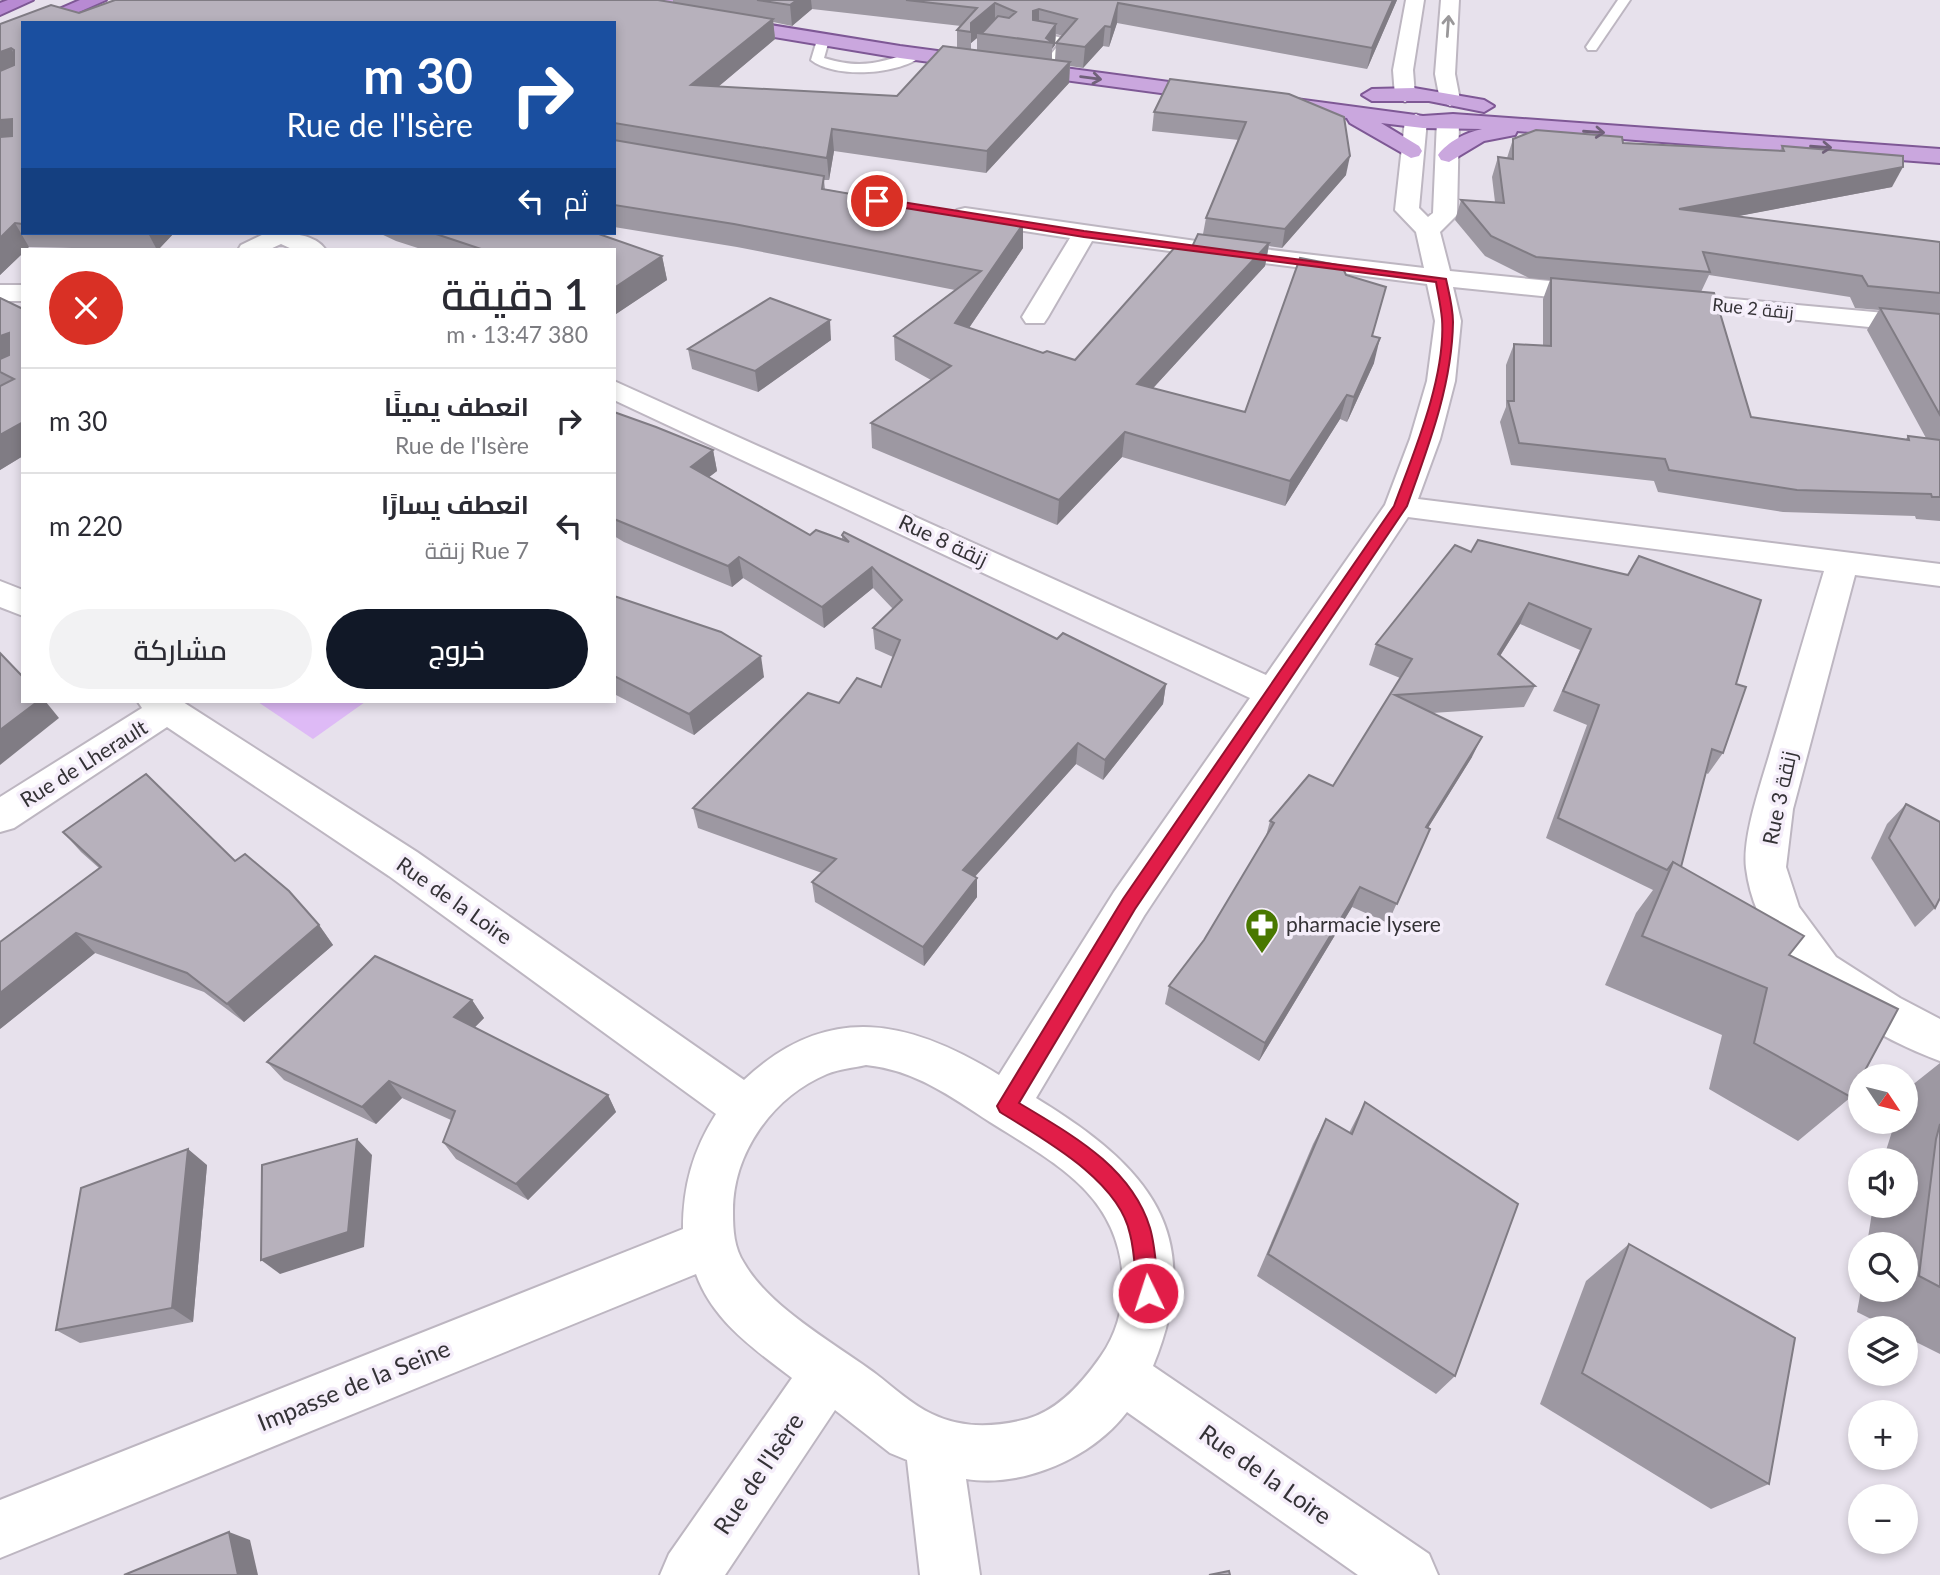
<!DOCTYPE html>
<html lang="ar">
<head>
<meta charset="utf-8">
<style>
	:root { --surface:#fff; --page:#f2f2f3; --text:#2b2b33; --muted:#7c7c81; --line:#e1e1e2; --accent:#111827 }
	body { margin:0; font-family:Lato,Cairo,sans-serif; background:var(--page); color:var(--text); direction:rtl; height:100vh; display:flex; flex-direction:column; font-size:26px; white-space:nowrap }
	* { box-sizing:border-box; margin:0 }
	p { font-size:23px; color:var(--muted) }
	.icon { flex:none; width:38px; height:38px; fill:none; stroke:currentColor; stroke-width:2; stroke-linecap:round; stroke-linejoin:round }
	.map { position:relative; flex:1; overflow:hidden; direction:ltr }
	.drawer { position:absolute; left:21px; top:248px; width:595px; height:455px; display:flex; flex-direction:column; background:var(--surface); border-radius:0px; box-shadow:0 4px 10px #0003; direction:rtl }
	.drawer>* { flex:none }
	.top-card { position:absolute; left:21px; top:21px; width:595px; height:214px; border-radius:0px; box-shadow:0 4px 10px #0003; direction:rtl; background:#1a4fa0; color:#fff; overflow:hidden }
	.needle { width:46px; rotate:125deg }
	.buttons { position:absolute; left:1848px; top:1064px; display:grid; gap:14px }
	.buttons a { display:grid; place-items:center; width:70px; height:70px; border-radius:50%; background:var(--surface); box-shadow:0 4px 10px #0003; font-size:35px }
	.pin { position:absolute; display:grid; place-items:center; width:60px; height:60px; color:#fff; margin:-30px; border:4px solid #fff; border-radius:50%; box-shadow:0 2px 7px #0007 }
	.me { position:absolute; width:77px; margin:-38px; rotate:356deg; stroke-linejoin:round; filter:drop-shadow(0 0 5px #0008) }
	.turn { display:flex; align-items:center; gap:24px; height:147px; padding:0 28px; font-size:32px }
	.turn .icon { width:91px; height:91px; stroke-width:2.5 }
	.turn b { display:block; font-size:49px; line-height:60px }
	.then { display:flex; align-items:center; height:66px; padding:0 28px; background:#0003; gap:14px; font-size:26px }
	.round { display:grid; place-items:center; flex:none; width:74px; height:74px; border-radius:37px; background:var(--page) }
	.head { display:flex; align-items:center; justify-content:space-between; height:119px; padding:0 28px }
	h1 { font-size:42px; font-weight:600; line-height:52px }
	.button { display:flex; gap:14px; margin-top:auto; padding:14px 28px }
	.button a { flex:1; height:80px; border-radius:42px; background:var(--accent); color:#fff; font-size:28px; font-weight:600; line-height:80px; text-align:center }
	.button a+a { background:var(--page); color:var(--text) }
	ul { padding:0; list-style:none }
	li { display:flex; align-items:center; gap:21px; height:105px; padding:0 28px; border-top:2px solid var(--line) }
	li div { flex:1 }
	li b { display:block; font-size:26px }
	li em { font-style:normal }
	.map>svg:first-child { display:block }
</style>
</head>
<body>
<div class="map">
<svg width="1940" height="1575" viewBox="0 0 1940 1575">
	<rect width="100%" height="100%" fill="#e7e1ec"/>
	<polygon fill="#debaf6" points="258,702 365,702 313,739"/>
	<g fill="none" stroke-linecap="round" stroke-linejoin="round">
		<g stroke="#bdb6c1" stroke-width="4">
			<g id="service">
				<polygon points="1618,0 1630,0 1596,50 1588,50 1586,47"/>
				<polygon points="1038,32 1074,41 1054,62 1048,58 1060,43 1034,39 1034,33"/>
				<path d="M823,36l6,4 -5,18c39,12 56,4 93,-7l6,4c-23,20 -88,24 -112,5l6,-20z"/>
			</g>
		</g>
		<g stroke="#bdb6c1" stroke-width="4">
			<g id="minor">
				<path d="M1416,114l11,6 -8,88 9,9 5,-4 4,-92 11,-6 11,6 -2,94 -17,17 10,39 150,15 9,3 4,5 -4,5 -9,3 -147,-15 8,34 -6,60 -15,58 -22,60 522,65v22l-85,-11 -62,234 -7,58 13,40 37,50 64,41 40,21v42c-84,-31 -182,-96 -194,-193 -4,-32 16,-87 25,-119 18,-59 35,-119 53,-178l-416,-54 -264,399 -108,182c111,68 172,134 117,268l276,188 9,21h-80l-231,-163c-35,46 -104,76 -161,67l14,96h-60l-13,-115 -17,-7 -55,-43 -110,165h-65l9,-21 123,-176c-38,-29 -79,-57 -96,-104l-696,284v-58l683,-271c0,-43 10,-79 33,-115l-327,-238 -222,-149 -153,101 -14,4v-35l142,-89 -4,-6h45l234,150 327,228c84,-79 166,-60 255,-5l115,-183 136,-194 -636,-298v-19l652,294 119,-170 25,-66 17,-58 8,-60 -8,-37 -335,-43 -44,76 -4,6h-18l-4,-6 48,-79 -105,-16 -8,-2 -4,-5 4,-5 8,-2 238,34 221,26 -8,-36 -21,-22 10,-90zM866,1065c49,5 84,31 124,57 65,41 129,72 133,158 1,27 -7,55 -22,76 -18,26 -42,54 -74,63 -31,8 -65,10 -95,-5 -20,-9 -39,-27 -56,-40 -42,-31 -106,-66 -132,-111 -10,-15 -11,-33 -11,-50 -1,-59 39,-116 94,-139 12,-5 26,-6 39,-9z"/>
				<path d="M266,233c19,0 48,-1 60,17h-32l-13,-6 -13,6h-30l3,-5z"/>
				<rect x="0" y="285" width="23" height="16"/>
				<polygon points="1667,293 1940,318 1940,334 1658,306 1654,301 1658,296"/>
				<polygon points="0,581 23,590 23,616 0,607"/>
			</g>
		</g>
		<g stroke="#bdb6c1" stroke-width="4">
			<g id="tertiary">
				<polygon points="1406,0 1424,0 1413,70 1415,96 1405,102 1395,96 1393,70"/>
				<polygon points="1441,0 1459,0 1455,74 1460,100 1450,106 1440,100 1435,74"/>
			</g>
		</g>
		<g stroke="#7e5895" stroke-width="4">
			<g id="primary">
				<polygon points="651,0 693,0 732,7 735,11 726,16 660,5"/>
				<path d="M721,17l179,29 523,70 30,-2 487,35v14l-423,-32 -2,4 -31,6 -35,21 -8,-2 -3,-5c9,-13 29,-23 44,-26l-59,-1 -42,-5 38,23 3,5 -3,5 -8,2 -61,-35 -3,-5 -447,-60 -186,-31 -2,-4 2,-4z"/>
				<polygon points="1414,88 1484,100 1494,106 1484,112 1429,101 1372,101 1362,95 1372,89"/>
			</g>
		</g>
		<g stroke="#7e5895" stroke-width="4">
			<g id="trunk">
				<polygon points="8,0 33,0 0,15 0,3"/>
				<polygon points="80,0 106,0 54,23 27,23"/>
			</g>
		</g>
		<use href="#service" fill="#fff" fill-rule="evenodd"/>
		<use href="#minor" fill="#fff" fill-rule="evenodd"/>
		<use href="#tertiary" fill="#fff" fill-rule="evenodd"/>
		<use href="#primary" fill="#caa7de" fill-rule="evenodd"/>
		<use href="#trunk" fill="#b88ad3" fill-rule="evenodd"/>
	</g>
	<g fill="#9d98a2" fill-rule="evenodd">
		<path d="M673,0h724l-30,69 -250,-46 -8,24 -6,-1 -20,22 -13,-2 -1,17 -83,90 -152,-22 -5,29h-5l1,9 198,35v24l-54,80 74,25 32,7 117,-113 11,-13 3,-16 33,-78 -87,-9 2,-19 16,-33 176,96 -64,73 -13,-2 -4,20 -112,122 92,24 127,-76 2,27 -27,59 -7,-3 -55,87 -163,-49 -65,68 -185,-77 -1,-25 60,-43 -36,-20 -1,-24 61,-46 -218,-43 -123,-20v-204h-591v210h151l-16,17 -129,-3 -6,3v3l-23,22v-251l79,-11 594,-11zM812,9l149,17 -4,4v17l-60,49 -179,-9 57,-48 -2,-17 19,4zM1056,34l7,2 -7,7 -1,17h-3v-11l3,-4zM977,38v12l-6,-1v-6z"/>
		<path d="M1513,139l110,4 157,8 2,-5 110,41 -154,29 202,26v279l-24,-2 -1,-3 -132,-4 -125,-20 -4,-11 -143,-16 -11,-43 6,-15v-42l8,-21 29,1v-46l7,-19 -21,-2 -44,-22 -30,-36 6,-20 34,2 -3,-25 6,-20 9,1zM1709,275l141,22 5,11 24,2 -12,20 59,108 -18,-2 -2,3 -155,-22 -50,-125z"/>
		<polygon points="379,233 596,233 662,256 667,280 616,314 614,313 614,250 424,250 396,241"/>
		<polygon points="0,298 23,309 23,456 0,470"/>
		<polygon points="831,340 758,392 692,369 688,349"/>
		<polygon points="614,412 713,450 717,471 709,477 810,535 842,540 842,535 1057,639 1166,684 1163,704 1103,780 1076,764 975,876 977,878 977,897 924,966 815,902 812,882 822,873 698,828 693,808 839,703 881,687 893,657 875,649 873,628 893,609 873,588 824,628 743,578 732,587 624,542 614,536"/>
		<polygon points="1455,545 1736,684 1723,753 1708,774 1706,773 1681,867 1789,955 1851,1097 1798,1141 1709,1089 1722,1035 1605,985 1636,913 1653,890 1546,838 1587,725 1553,711 1580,650 1520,624 1500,656 1535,686 1524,707 1432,713 1472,757 1428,828 1430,829 1388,923 1352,907 1259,1061 1165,1004 1169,986 1204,940 1266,836 1270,821 1333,786 1400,678 1369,665 1376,644"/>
		<polygon points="614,596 764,677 694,735 614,694"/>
		<polygon points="1906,804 1935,908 1915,927 1871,858 1887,824"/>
		<polygon points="63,832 235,861 319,925 333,945 244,1022 204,992 95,953 0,1029 99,868 81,852"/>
		<polygon points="472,1000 484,1018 474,1028 608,1095 616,1112 528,1200 456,1159 443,1142 451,1120 402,1098 376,1124 284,1080 267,1062"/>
		<polygon points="1940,1063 1940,1354 1906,1337 1906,1328 1889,1328 1857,1312 1861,1290 1906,1290 1906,1244 1867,1244 1873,1206 1906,1206 1906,1160 1883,1160 1895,1122 1906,1122 1906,1090"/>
		<polygon points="1365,1102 1455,1376 1436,1394 1257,1276 1313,1144 1326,1119 1349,1133"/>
		<polygon points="207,1165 193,1322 80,1343 56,1330"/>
		<polygon points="1629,1244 1769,1484 1711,1509 1540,1404 1586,1281"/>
	</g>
	<g fill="#807c84">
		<polygon points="797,0 811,0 812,9 792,26 790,5"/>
		<polygon points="1393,0 1397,0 1367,69 1372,48"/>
		<polygon points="995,3 995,24 983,34 977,33 977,38 971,43 971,23"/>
		<polygon points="1118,3 1117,23 1109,47 1111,27"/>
		<polygon points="1039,9 1039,29 1032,31 1033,11"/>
		<polygon points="773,19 775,39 694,107 691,85"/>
		<polygon points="1056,24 1055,45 1052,49 1053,43 1046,38"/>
		<polygon points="1105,26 1103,46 1083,68 1085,47"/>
		<polygon points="11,48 22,69 0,78 0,52"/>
		<polygon points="1070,62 1069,83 986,173 987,151"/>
		<polygon points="12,119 23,137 0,143 0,120"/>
		<polygon points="832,129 834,151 829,180 827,158"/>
		<polygon points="1350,156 1346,175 1282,248 1285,229"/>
		<polygon points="1903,167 1892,187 1670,229 1679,209"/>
		<polygon points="15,223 29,247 25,250 23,250 23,253 0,275 0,238"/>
		<polygon points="1023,224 1023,248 956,347 955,323"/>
		<polygon points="148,233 174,233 158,250 157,250"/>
		<polygon points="1269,243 1265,266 1134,409 1137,384"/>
		<polygon points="662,256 667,280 616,314 614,306 614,288"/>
		<polygon points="830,320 831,340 758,392 755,371"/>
		<polygon points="9,333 23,354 0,366 0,336"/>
		<polygon points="1380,338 1374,363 1347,422 1354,397"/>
		<polygon points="1347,395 1340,419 1285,506 1290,481"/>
		<polygon points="23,422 23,456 0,470 0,435"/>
		<polygon points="1125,432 1122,457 1057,525 1059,500"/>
		<polygon points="713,450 717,471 695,488 691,467"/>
		<polygon points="739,557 743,578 732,587 728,566"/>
		<polygon points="872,567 873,588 824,628 822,607"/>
		<polygon points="1529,603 1520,624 1488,675 1498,654"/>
		<polygon points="761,656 764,677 694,735 689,714"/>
		<polygon points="1166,684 1163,704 1103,780 1105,760"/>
		<polygon points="37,702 46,702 59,718 0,765 0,730"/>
		<polygon points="1482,737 1472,757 1416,847 1426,827"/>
		<polygon points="1078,743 1076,764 963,890 963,870"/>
		<polygon points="977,878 977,897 924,966 923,947"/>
		<polygon points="1360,887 1352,907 1259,1061 1265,1043"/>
		<polygon points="319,925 333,945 244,1022 227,1004"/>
		<polygon points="76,933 95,953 0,1029 0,993"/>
		<polygon points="472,1000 484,1018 466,1036 454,1017"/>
		<polygon points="389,1081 402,1098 376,1124 362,1107"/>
		<polygon points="608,1095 616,1112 528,1200 516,1184"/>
		<polygon points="357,1139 372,1155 364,1247 280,1274 261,1260"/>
		<polygon points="188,1149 207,1165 193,1322 172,1308"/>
		<polygon points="229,1532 250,1540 258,1575 238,1575"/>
	</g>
	<g fill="#b7b1bc" stroke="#807c84" stroke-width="2">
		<polygon points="115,0 658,0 773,19 691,85 897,96 943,46 1070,62 987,151 832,129 827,158 614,123 614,23 23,23 23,224 15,223 0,238 0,137 12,136 12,119 0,120 0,71 14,65 14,50 11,48 0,52 0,24 51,5 79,13"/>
		<polygon points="757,0 797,0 790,5"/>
		<polygon points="906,0 1393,0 1372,48 1118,3 1111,27 1105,26 1085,47 1056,43 1077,19 1039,9 1033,11 1033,20 1056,24 1046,38 1053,43 977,33 983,32 998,16 1009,18 1016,12 995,3 971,23 971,32 957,30 977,8"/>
		<polygon points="1170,79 1289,94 1344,117 1350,156 1285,229 1206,218 1246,122 1154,112"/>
		<polygon points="1536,130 1622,137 1623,143 1784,151 1782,146 1903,156 1903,167 1679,209 1940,242 1940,293 1868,286 1862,276 1703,252 1710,272 1536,257 1491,236 1461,200 1504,203 1498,157 1513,159 1513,139"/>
		<polygon points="614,140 824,176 822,189 1023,224 955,323 1043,353 1047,351 1075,360 1176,246 1192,247 1198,234 1269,243 1137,384 1245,412 1300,258 1342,266 1346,275 1386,287 1372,336 1380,338 1354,397 1347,395 1290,481 1125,432 1059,500 871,423 951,366 894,336 981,271 734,224 614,205"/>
		<polygon points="433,233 596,233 662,256 614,288 614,250 484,250"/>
		<polygon points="1551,278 1714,293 1751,417 1909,440 1908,436 1940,440 1940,497 1932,497 1931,494 1797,490 1669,470 1665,459 1519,443 1508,401 1514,401 1514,344 1551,346"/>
		<polygon points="0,298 23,309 23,422 0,435 0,386 14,379 0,372 0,359 9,355 9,333 0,336"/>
		<polygon points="770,298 830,320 755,371 688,349"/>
		<polygon points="1880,308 1940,314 1940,415"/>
		<polygon points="614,412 656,427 713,450 691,467 810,535 816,530 849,542 842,535 844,532 1057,639 1063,633 1166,684 1105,760 1078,743 963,870 977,878 923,947 812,882 836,859 693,808 808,693 839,703 857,678 881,687 900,640 873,628 902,600 872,567 822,607 739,557 728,566 614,519"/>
		<polygon points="1478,540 1628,575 1639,556 1761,600 1736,684 1746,687 1723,753 1712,749 1681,867 1673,862 1667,870 1558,818 1599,705 1563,691 1591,629 1529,603 1498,654 1535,686 1395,695 1482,737 1426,827 1430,829 1397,904 1360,887 1265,1043 1169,986 1204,940 1274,823 1270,821 1309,775 1333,786 1412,659 1376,644 1455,545 1471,552"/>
		<polygon points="614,596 721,632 761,656 689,714 614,676"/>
		<polygon points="0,653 23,677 23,702 37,702 0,730"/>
		<polygon points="146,774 235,861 245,854 289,891 319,925 227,1004 187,973 76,933 0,993 0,942 101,867 63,832"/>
		<polygon points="1906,804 1940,822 1940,898 1935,908 1889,838"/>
		<polygon points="1673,862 1804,936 1789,955 1898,1009 1862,1076 1860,1076 1860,1079 1851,1097 1754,1043 1767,988 1642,936"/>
		<polygon points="375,956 472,1000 454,1017 608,1095 516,1184 443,1142 455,1111 389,1081 362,1107 267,1062"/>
		<polygon points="1365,1102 1518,1204 1455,1376 1268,1254 1326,1119 1352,1134"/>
		<polygon points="1940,1124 1940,1287 1919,1276 1936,1139"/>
		<polygon points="357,1139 348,1232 261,1260 262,1165"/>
		<polygon points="188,1149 172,1308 56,1330 81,1188"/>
		<polygon points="1629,1244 1795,1338 1769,1484 1582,1373"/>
		<polygon points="229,1532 238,1575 124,1575"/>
		<polygon points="1229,1571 1230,1575 1209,1575"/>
	</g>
	<defs><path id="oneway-shaft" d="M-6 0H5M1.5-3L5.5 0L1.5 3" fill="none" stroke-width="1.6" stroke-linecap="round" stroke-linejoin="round" transform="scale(1.75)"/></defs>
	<use stroke="#9a989a" href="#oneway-shaft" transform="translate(1448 26) rotate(-86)"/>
	<g stroke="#706179">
		<use href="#oneway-shaft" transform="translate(1091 78) rotate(7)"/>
		<use href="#oneway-shaft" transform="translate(1594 132) rotate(4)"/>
		<use href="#oneway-shaft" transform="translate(1821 147) rotate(4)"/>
	</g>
	<path fill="#e11d48" stroke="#92132f" stroke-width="2" d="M877,198l207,33 362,48c3,14 7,29 7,43 -1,64 -25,125 -46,184l-272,403 -116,194c51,31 112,63 131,125 6,20 6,44 9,65l-3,7 -8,4 -8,-4 -3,-7c-2,-19 -2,-40 -7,-59 -11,-54 -87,-95 -130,-122l-3,-6 126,-207 271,-393c20,-54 52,-129 48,-187 -1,-12 -4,-25 -6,-37l-352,-45 -210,-34z"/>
	<defs>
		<g id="pharmacy-pin" transform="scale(1.75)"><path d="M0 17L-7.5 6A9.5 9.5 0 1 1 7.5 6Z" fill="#497800" stroke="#f5eefa"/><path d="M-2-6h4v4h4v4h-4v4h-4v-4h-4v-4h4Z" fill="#fff"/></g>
	</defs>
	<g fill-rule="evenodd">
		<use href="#pharmacy-pin" x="1262" y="925"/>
	</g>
	<g text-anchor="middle" stroke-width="7" stroke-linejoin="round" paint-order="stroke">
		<g font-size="18" fill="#343236" stroke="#f5eefa">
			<text transform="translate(1753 309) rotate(6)" y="6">Rue 2 زنقة</text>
		</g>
		<g font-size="21" fill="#343236" stroke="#f5eefa">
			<text transform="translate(943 541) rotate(25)" y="7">Rue 8 زنقة</text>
			<text transform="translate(84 764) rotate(-32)" y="7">Rue de Lherault</text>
			<text transform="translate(1780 798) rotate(-78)" y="7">Rue 3 زنقة</text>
			<text transform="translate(454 901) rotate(35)" y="7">Rue de la Loire</text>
		</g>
		<g font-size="21" fill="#343236" stroke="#f5eefa" text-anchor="start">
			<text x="1286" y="932">pharmacie lysere</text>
		</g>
		<g font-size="24" fill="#343236" stroke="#f5eefa">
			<text transform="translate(354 1386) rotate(-22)" y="8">Impasse de la Seine</text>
			<text transform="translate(759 1474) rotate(-56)" y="8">Rue de l'Isère</text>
			<text transform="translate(1265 1475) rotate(35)" y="8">Rue de la Loire</text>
		</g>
	</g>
</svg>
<div class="buttons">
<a><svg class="needle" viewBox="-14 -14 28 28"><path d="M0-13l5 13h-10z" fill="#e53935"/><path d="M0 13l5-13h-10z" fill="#7c7c81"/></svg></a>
<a><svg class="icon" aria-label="sound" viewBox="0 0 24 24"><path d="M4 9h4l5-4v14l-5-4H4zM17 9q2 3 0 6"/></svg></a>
<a><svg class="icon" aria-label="search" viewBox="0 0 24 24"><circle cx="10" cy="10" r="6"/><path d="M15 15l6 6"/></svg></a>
<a><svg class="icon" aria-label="layers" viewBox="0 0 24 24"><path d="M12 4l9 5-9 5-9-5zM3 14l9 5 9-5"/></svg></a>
<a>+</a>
<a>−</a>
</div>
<div class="pin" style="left:877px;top:201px;background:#d93025"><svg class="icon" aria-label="arrive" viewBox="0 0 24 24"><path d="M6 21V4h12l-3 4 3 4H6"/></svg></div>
<svg class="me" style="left:1148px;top:1293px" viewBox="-20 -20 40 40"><circle r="17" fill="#e11d48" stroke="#fff" stroke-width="3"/><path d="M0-11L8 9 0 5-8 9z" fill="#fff"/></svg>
<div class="top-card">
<div class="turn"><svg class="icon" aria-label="right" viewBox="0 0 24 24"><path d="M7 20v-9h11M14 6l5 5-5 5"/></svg><div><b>30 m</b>Rue de l'Isère</div></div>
<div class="then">ثم<svg class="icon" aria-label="left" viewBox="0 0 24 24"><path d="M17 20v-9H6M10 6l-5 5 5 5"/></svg></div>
</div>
<section class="drawer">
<div class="head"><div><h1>1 دقيقة</h1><p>380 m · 13:47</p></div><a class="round" style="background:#d93025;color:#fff"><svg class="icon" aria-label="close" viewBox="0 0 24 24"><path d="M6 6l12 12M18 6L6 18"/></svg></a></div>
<ul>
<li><svg class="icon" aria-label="right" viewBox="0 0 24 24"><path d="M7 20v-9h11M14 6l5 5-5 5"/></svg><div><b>انعطف يمينًا</b><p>Rue de l'Isère</p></div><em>30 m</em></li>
<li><svg class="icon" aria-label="left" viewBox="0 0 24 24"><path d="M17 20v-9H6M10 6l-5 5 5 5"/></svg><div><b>انعطف يسارًا</b><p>Rue 7 زنقة</p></div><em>220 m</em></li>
</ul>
<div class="button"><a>خروج</a><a>مشاركة</a></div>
</section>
</div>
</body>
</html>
